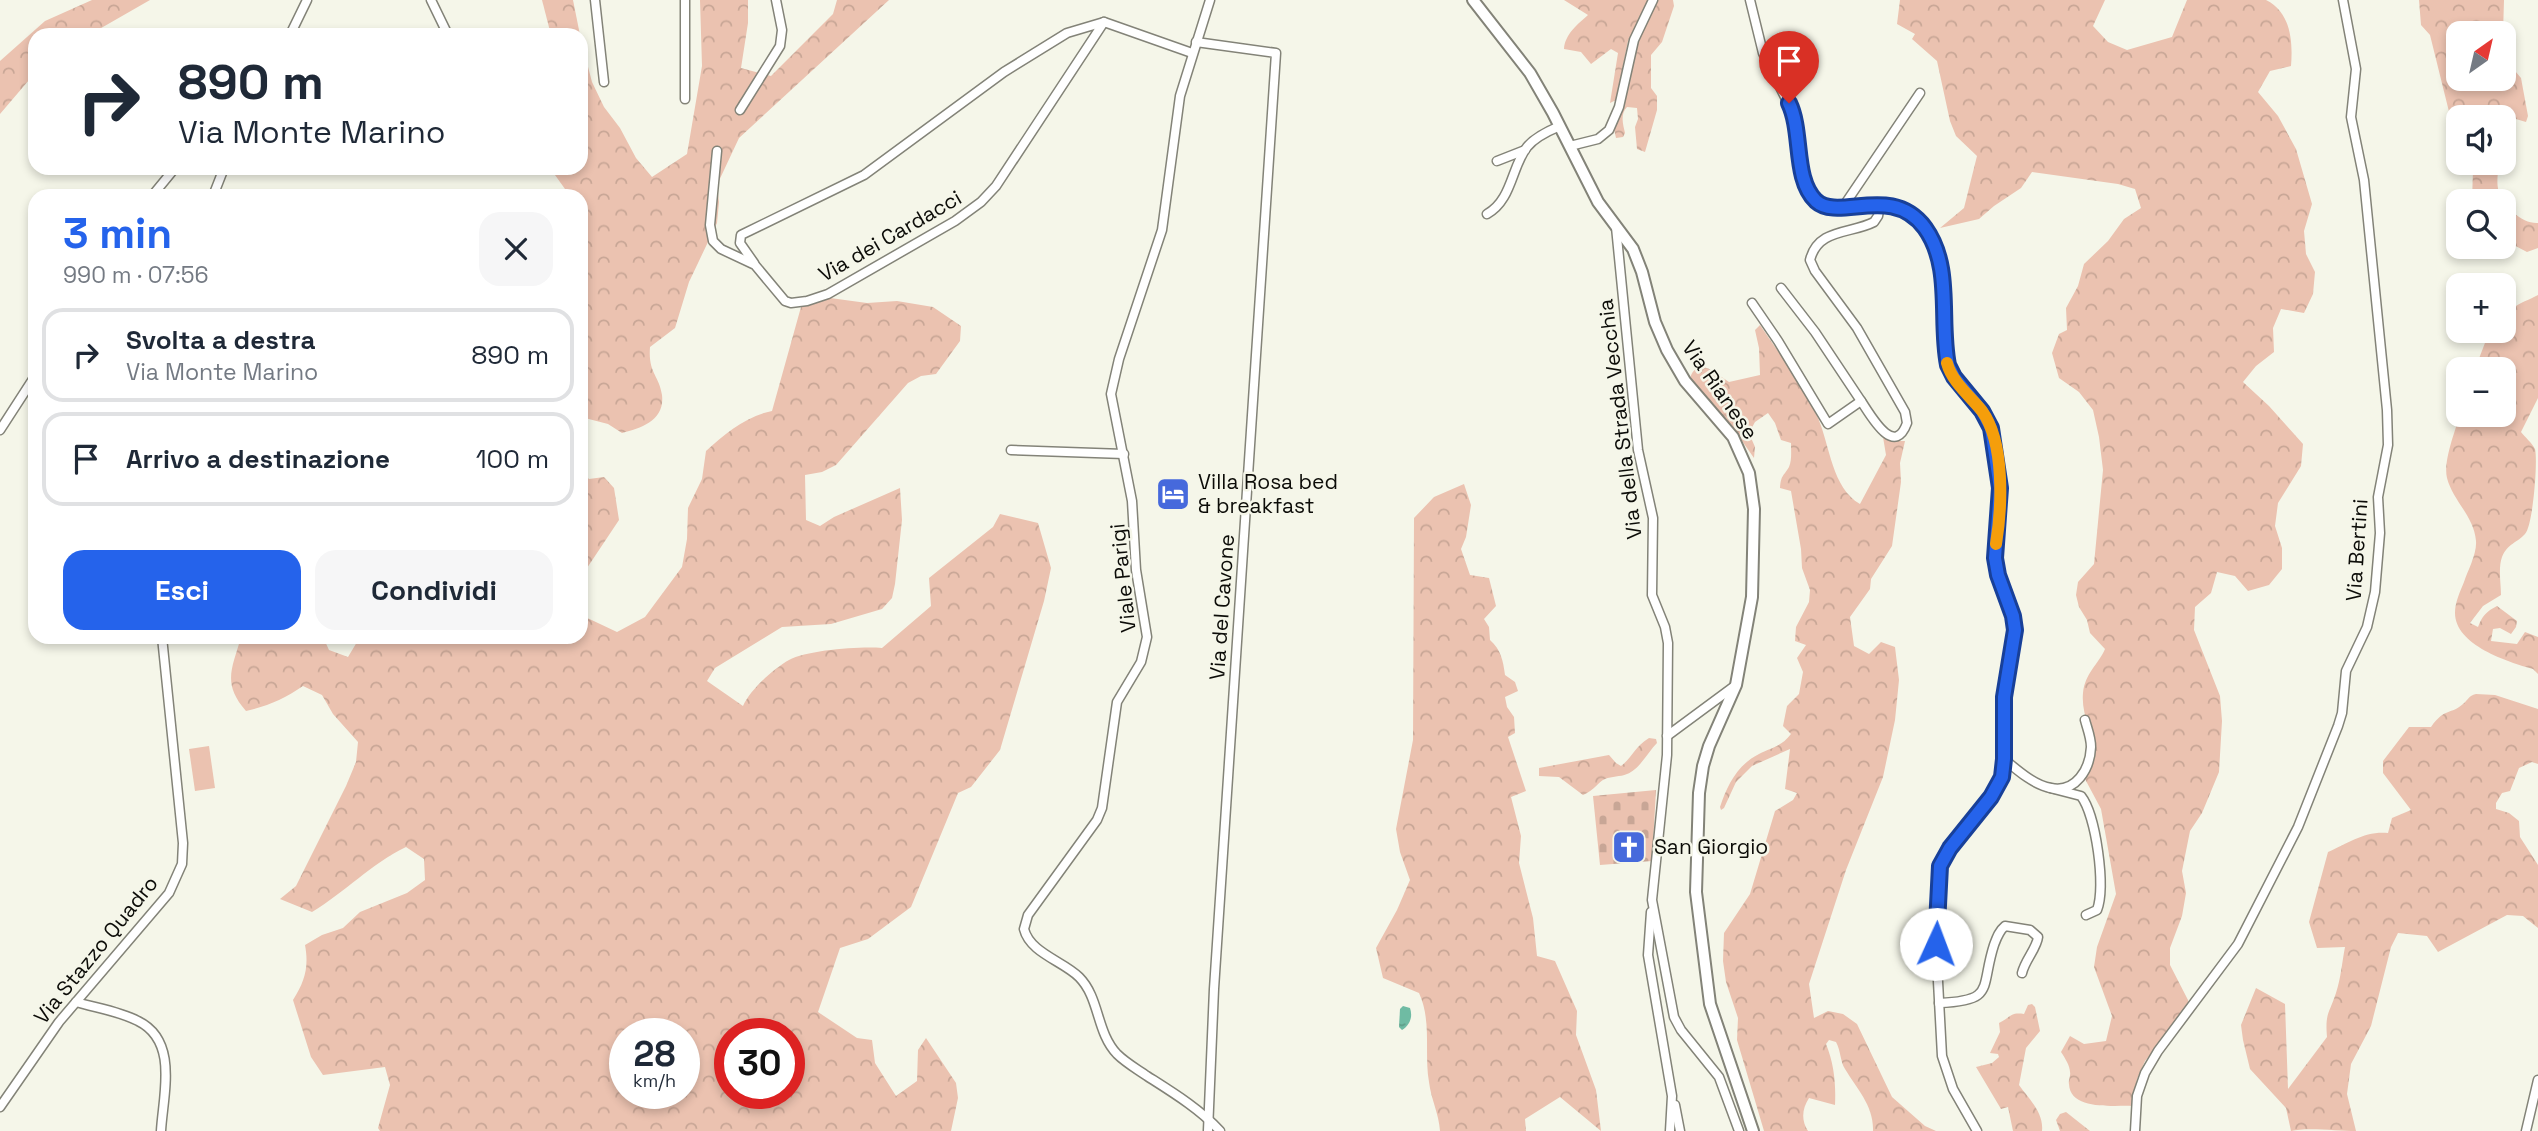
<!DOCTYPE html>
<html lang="it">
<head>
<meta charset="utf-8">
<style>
	:root { --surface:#fff; --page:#f6f6f7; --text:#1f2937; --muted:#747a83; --line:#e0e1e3; --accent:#2563eb }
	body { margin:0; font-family:"Space Grotesk",sans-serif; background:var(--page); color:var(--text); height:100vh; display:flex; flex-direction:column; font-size:26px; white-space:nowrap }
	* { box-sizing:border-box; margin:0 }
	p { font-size:23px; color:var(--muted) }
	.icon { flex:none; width:38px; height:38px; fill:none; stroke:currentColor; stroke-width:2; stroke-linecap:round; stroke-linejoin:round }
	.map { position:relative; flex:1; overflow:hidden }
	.panel { position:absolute; left:28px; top:189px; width:560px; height:455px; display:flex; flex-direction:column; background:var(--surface); border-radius:21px; box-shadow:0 4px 10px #0003 }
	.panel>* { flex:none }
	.top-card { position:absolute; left:28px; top:28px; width:560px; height:147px; border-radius:21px; box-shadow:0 4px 10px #0003; background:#fff; color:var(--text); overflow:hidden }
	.needle { width:46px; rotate:34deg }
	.tools { position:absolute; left:2446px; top:21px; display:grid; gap:14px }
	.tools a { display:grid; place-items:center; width:70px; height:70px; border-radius:14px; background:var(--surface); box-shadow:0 4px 10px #0003; font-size:35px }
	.speed { position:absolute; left:609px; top:1018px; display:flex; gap:14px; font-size:35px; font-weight:700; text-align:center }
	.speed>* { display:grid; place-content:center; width:91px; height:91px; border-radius:50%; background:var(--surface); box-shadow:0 4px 10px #0003; line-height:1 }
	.speed small { font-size:18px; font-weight:400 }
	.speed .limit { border:10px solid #d22; background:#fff; color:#111 }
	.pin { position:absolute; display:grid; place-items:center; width:60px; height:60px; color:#fff; margin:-72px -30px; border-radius:50% 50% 50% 0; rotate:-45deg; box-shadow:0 0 7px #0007 }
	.pin .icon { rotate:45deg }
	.me { position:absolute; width:77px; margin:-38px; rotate:2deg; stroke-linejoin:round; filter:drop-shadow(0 0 5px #0008) }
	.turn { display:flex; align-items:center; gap:24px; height:147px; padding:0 35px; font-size:32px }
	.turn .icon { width:91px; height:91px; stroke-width:2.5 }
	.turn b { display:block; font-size:49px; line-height:60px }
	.round { display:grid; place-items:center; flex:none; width:74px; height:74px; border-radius:21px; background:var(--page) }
	.head { display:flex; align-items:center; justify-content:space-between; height:119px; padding:0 35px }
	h1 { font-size:42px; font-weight:700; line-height:52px; color:var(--accent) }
	.primary-button { display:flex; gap:14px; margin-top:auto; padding:14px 35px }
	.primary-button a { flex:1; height:80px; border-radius:21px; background:var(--accent); color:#fff; font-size:28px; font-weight:700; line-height:80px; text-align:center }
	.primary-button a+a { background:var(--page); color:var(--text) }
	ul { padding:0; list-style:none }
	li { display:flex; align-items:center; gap:21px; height:94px; margin:0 14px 10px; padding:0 21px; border:4px solid var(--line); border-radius:21px }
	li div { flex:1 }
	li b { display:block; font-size:26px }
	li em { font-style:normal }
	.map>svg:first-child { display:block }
</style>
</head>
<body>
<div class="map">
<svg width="2538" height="1131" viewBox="0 0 2538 1131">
	<defs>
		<pattern id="forest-crowns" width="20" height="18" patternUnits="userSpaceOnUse" patternTransform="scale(1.75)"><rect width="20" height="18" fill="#ebc2b0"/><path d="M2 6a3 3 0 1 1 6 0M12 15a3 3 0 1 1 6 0" fill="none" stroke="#c8a696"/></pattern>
		<pattern id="cemetery-stones" width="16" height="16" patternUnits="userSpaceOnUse" patternTransform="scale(1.75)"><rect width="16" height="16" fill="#ebc2b0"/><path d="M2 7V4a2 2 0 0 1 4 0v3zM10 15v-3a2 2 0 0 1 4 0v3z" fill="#c8a696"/></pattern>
		<pattern id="water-ripples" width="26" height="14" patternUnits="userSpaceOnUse" patternTransform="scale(1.75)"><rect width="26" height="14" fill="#6fbba3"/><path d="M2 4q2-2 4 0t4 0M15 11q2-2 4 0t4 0" fill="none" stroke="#5fa08b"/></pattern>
	</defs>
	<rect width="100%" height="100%" fill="#f5f6e9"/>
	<g fill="url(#forest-crowns)" fill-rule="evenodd">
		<polygon points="92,0 150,0 89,35 35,35 35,73 0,114 0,61 45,21"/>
		<polygon points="542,0 573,0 580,35 551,35"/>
		<path d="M700,0h48v23l-7,45 30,8 62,-62 4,-14h52l-150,138 -22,47 2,17 -2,21 -28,59 -14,46 -25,19c-2,26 9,28 12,48 3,25 -20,33 -40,38l-14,-9 -27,-7v-174l3,-12 -3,-35h-11l-20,-28h31v-128l11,42 12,25 16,21 16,30 16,19 35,-23 15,-88z"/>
		<path d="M1564,0h84l-20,41 -12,59 -6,3 8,-50 -7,-4 -20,15 -10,-12 -17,-3c1,-15 14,-25 24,-34z"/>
		<path d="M1658,0h15l1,6 -12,36 -11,13v33l6,8v14l-12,42 -8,-3 -2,-22 3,-8 -1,-11 -10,-1c-7,7 -4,17 -2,26l-2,4 -7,1 -2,-9 11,-35 11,-50z"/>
		<path d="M1900,0h205l-12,26 15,16 19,8 45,-13 15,-37h79c25,12 27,42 25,66l-21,5 -12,21 20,24 18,33 16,55 -8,27 2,23 9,18 -2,22 -9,19 -23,-4 -8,19 1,24 -18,14 -13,16 26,24 34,38 -2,22 -23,37 -3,23 7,22v21l-13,16 -21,6 -13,-15 -18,-4 -6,21 -16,14 -1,23 26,66 2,25 -3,51 -17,41 -12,18 -8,40 4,22 -4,23 -12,32v17l18,35 1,8 -44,53 -8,18 -5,27c-18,-1 -62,5 -63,-22 -1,-4 2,-8 1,-12 0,-6 -5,-14 -9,-20l9,-16 14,8 22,-3 6,-25 -18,-49 3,-20 19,-53 -15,-85 -16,-30c21,-29 -5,-56 -2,-86 2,-20 15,-28 22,-44l-15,-16 -3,-13 -8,-13 -3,-12 2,-13 16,-18 9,-94 -4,-33 -6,-27 -14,-18 -20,-14 -7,-25 7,-19 8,-4 -1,-22 12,-22 6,-22 24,-23 16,-22 17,-11 -6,-19 -17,-5 -86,-12 -11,16 -27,18 -15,13 -39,9 24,-20 13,-52 -21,-20 -6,-15 -13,-60 -25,-22 3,-5 -18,-10z"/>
		<polygon points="2419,0 2504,0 2503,33 2459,33 2459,79 2504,79 2504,64 2510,65 2521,78 2528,116 2526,122 2509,117 2504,119 2504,117 2459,117 2459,152 2430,35 2421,25"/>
		<path d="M2469,163h30c-1,9 -3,21 0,29 5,15 23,32 39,31v25l-11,4 -23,-12v-39h-32l1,-31z"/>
		<path d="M808,295l59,8 30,-2 36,6 28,19 -1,15 -24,33 -15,2 -13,7 -72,82 -14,7 -17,3 1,45 14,6 14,-9 66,-29 2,32 -7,64 -3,14 -10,11 -51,15 -49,3 -67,41 -8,13 36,25c7,-16 30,-37 46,-46 18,-10 72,-14 93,-12l49,-42 -2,-28 64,-51 7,-13 38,9 13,45 -7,33 -44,149 -29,37 -13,6 -47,114 -43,32 -28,9 -22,64 39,26 15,2 3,23 21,33 21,-15 1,-31 8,-12 30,45 2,15 -7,33h-571l-2,-3 12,-43 -5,-18 -62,8 -12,-18 -18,-57c12,-19 16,-33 12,-55l17,-10 21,-7 17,-16 47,-19 18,-13 -1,-21 -18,-12c-35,17 -61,45 -94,65l-32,-13 16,-13 50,-100 10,-24 2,-20 -25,-28 -11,-19 -19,-9c-19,13 -35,20 -57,25 -24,-28 -14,-42 -5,-74h82l6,13 19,7 12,-20h221v-22l36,17 28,-15 37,-50 5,-28 1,-31 14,-29 4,-28c19,-17 40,-35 66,-40l29,-104zM625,1034h59v60h-59zM730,1034h59v60h-59z"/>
		<path d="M2538,295v103l-17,34c4,5 11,11 14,17 3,11 -2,77 -10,85 -8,9 -17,9 -23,23 -4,11 -1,27 -1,38l-18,11 -13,17 8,4c4,-11 9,-16 19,-21l20,15 -1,6 -5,7 -11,-6 -7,1 -2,12 26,3 8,-12 13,5v37l-5,-5c-25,-7 -78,-24 -78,-56 0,-11 5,-21 9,-31 4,-12 13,-28 12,-41 -2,-25 -23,-40 -29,-63 -4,-16 8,-47 13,-63h44v-46h-29l13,-34 4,-4h12c0,-25 15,-26 34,-36z"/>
		<path d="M1760,325c20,30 44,60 58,93 12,28 14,70 42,86l26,-49 -3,-18 8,4h14l-5,22 1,19 -9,64 -21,33 -1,10 -20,28 4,29 15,8 12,-12 14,5 4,33 -4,40 -12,57 -37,93 -37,114 5,34 14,-7 15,3 14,10 35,73 33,29 11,5h-63c1,-25 -16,-42 -28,-62 -5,-8 -4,-18 -9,-27l-7,-2 -3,4c8,20 10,39 9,61l-26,-7c-7,11 -8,22 -1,33h-44l-27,-91 1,-22 -12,-36 -3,-21 1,-28 26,-39 25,-83 18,-11 4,-7 -12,-4 5,-40 -38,17 -16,16 -12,26 -3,2 -1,-3c7,-21 17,-42 39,-53 13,-7 22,-7 32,-20l-8,-8 4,-20 12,-12 4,-22 -6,-14 9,-13 -11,-4 1,-14 13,-25 1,-12 -8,-22 -1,-19 -10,-58 -11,-3c1,-13 3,-11 9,-21 3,-7 2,-16 2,-24l-10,-3 -6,-17 -7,-10 -13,9 -6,11 6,14 -1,11 -19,-27 -45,-53c8,-23 26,-4 39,4l31,-7 -1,-27 -4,-18z"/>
		<polygon points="581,471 589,479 604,477 614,488 619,520 581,577"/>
		<path d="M1464,484l7,21 -5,32 -5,12 9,26 19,3 7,28 -12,13 5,8 1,13c11,10 13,20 15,35l10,7 3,9 -13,6 2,10 7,10 1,16 -7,4 18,54 -15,6 10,39 -2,27 14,55 4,38 18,5 22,50 -1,24 20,55 5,41 -41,-34 -35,22 1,12h-86c-1,-17 -9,-32 -11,-49 -5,-29 3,-61 -10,-89l-36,-15 -7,-30 21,-38 13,-30 -10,-28 -4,-23 17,-89 1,-222 20,-21z"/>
		<path d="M2476,694l19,1 43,14v55l-6,-2 -13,6 -9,23 -8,2 -6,10v6l13,4 10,8 1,16 18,28v63l-15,-12 -16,-1 -69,37 -11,-16 -29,-3 -7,14 -20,79 -20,38 -4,30 9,37c-18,0 -50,-4 -65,0l-5,-23 -36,-39 -7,-29 -2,-15 15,-37 29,16 3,85 39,-52c-2,-24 2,-23 9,-44 5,-15 6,-31 9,-46l-28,1 -8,-26 19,-70c21,-9 36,-21 60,-19l4,-15 19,-8 -28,-37v-12l26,-34h22c14,-20 20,-12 32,-23 6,-5 5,-8 13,-10z"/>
		<path d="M1649,738l7,1 1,4c-9,9 -18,27 -30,31 -7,3 -15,2 -22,5 -7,3 -10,11 -22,16l-24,-18 -20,-1v-8l70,-13 7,8 5,3c12,-9 13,-19 28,-28z"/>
		<path d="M2032,1004l3,3 5,24 -14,17 -7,37c10,14 25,28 23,46h-29l-5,-24 -7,2 -25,-42 16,-4 7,-6 -1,-3 -8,-1 10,-21 -1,-9c12,-6 11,-11 25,-9l4,-9z"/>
		<polygon points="2066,1112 2090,1131 2060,1131 2056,1120 2060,1114"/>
	</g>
	<polygon fill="url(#cemetery-stones)" points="1656,790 1652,861 1600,865 1593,796"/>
	<polygon fill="#ebc2b0" points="209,746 215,788 195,791 189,749"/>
	<path fill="url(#water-ripples)" d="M1403,1006l7,2c3,9 0,17 -8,22l-3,-3 1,-18z"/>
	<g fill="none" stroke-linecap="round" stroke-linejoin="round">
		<g stroke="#838378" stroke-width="11">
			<g id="minor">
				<polyline points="431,0 448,35"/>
				<polyline points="595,0 604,82"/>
				<polyline points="685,0 685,99"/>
				<path d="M1210,0l-30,96 -18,134 -43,129 -8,35 21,107 4,69 11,67 -6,25 -24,40 -15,106 -5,12 -69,95 -4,14c6,24 39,32 55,48 21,21 17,55 38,77 9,9 20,15 30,22 25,16 53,33 73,55"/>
				<polyline points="1750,0 1763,53 1793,113 1797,126 1802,175 1813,198 1829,207 1868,204 1900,209 1919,221 1933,241 1941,268 1948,367 1985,415 1993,437 2000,488 1995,558 1998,575 2012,612 2015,630 2004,697 2004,765 1995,791 1950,848 1940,866 1936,944 1942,1056 1953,1089 1977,1131"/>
				<polyline points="290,35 307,0"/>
				<polyline points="1196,42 1276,53 1214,989 1208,1131"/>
				<polyline points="740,110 780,46 782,30 776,0"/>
				<polyline points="1570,146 1598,139 1609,130 1619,107 1634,40 1653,0"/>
				<polyline points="717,151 710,225 713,241 721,249 755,265 785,301 791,303 807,301 828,294 955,221 981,202 996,186 1104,22"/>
				<polyline points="1497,161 1525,150"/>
				<polyline points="152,196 175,168"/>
				<polyline points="213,196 224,168"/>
				<polyline points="1843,207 1920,93"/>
				<path d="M1487,214c25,-14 24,-46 40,-67 8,-10 21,-16 33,-21"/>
				<polyline points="1616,227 1638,450 1653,518 1652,595 1665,627 1668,643 1667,755 1652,900 1674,1017 1681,1030 1719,1077 1739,1131"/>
				<polyline points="754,263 740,243 741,235 864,175 1004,72 1067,33 1104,22 1192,53"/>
				<polyline points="1781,288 1815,332 1861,401"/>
				<path d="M1752,303l26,38 50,83 33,-23c9,13 33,58 46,22l-2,-11 -48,-84 -42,-57 -5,-11c8,-32 41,-26 64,-38l4,-6 2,-11"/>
				<polyline points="0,430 35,376"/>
				<polyline points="1011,450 1124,454"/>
				<polyline points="1667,736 1736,685"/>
				<path d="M2004,759c13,11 30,26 47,29 25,5 39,-19 40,-41 0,-10 -4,-19 -6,-27"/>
				<path d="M2050,788l31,8c15,19 25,91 16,114l-11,5"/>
				<polyline points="1651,912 1648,955 1672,1096 1670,1131"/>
				<path d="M76,1002c20,6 43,9 62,19 41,20 25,74 23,110"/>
				<path d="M1939,1003c57,-2 41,-15 55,-58 3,-8 5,-14 11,-19l25,4 8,7c-1,11 -13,23 -16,36"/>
				<polyline points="1675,1105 1680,1131"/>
				<polyline points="0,1107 59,1022 169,893 182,864 183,843 162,637"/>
				<polyline points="2135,1131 2137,1096 2145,1073 2158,1051 2238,944 2298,827 2338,726 2342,713 2346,671 2367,627 2375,592 2380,533 2378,497 2388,445 2387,410 2364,180 2351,117 2356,69 2343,0"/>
				<polyline points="2526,1131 2538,1080"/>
			</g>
		</g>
		<g stroke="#838378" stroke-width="14">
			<polyline id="major" points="1473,0 1530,73 1553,113 1598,202 1633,249 1642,272 1655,322 1667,350 1685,381 1733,437 1749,473 1754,509 1752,597 1736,685 1709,746 1703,766 1699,793 1696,892 1710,1004 1753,1131"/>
		</g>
		<use href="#minor" stroke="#fff" stroke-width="8"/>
		<use href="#major" stroke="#fff" stroke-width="10"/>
	</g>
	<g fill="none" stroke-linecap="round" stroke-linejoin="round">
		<g stroke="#184099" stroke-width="18">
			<path id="route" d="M1789,103c14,29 4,76 27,98 23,21 76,-18 109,27 28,39 14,92 23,137l6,12 28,34 9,17 9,60 -5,70 3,17 15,41 2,14 -11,67v62l-2,18 -11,20 -41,51 -10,18 -4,78"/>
		</g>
		<use href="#route" stroke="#2563eb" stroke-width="12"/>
		<path stroke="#f59e0b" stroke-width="12" d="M1947,363c5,19 23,33 35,48 23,32 20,96 14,133"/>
	</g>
	<defs>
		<g id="hotel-square" transform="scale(1.75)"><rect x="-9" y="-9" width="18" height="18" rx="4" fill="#4669dc" stroke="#f5f6e9"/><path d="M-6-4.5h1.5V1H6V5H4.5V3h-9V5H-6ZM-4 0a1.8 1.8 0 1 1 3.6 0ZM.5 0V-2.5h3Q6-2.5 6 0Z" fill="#fff"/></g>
		<g id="church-square" transform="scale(1.75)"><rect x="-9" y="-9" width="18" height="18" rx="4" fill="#4669dc" stroke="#f5f6e9"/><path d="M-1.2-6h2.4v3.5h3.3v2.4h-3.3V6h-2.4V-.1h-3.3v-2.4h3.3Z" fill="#fff"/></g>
	</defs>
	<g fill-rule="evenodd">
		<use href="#hotel-square" x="1173" y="494"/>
		<use href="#church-square" x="1629" y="847"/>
	</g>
	<g text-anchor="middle" stroke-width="5" stroke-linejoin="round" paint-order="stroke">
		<g font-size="21" fill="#0c0c08" stroke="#f5f6e9">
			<text transform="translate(890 236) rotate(-30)" y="7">Via dei Cardacci</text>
			<text transform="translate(1720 390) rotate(55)" y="7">Via Rianese</text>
			<text transform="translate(1620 419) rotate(-97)" y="7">Via della Strada Vecchia</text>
			<text transform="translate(2357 550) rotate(-86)" y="7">Via Bertini</text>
			<text transform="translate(1123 578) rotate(-96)" y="7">Viale Parigi</text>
			<text transform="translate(1222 607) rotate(-86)" y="7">Via del Cavone</text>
			<text transform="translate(96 950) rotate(-51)" y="7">Via Stazzo Quadro</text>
		</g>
		<g font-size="21" fill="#0c0c08" stroke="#f5f6e9" text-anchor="start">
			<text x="1198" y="489">Villa Rosa bed<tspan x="1198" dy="24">&amp; breakfast</tspan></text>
			<text x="1654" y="854">San Giorgio</text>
		</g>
	</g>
</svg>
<div class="tools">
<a><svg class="needle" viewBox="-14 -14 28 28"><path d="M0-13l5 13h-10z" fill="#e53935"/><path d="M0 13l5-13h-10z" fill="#747a83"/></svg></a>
<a><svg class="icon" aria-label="sound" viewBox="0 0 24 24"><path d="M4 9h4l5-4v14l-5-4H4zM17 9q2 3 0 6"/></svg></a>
<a><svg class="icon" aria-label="search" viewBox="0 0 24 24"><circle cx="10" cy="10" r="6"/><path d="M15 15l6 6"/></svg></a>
<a>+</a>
<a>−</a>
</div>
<div class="speed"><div>28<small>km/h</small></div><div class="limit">30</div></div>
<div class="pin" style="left:1789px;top:103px;background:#d93025"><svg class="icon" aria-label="arrive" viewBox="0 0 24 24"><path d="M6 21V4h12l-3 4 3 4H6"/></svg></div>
<svg class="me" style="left:1936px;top:944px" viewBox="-20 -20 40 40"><circle r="19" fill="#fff"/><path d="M0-13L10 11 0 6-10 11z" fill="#2563eb"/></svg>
<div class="top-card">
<div class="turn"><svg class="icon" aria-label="right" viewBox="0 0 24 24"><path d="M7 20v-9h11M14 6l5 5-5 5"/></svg><div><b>890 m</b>Via Monte Marino</div></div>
</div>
<section class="panel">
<div class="head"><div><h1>3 min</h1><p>990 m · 07:56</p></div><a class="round"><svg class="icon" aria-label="close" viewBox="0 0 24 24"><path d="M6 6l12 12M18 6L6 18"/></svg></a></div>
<ul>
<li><svg class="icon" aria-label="right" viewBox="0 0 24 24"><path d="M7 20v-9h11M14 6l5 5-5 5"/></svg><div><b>Svolta a destra</b><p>Via Monte Marino</p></div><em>890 m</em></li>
<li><svg class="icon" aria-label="arrive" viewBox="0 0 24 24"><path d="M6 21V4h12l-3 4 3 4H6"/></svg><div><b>Arrivo a destinazione</b></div><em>100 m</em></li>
</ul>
<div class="primary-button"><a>Esci</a><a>Condividi</a></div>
</section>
</div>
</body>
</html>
